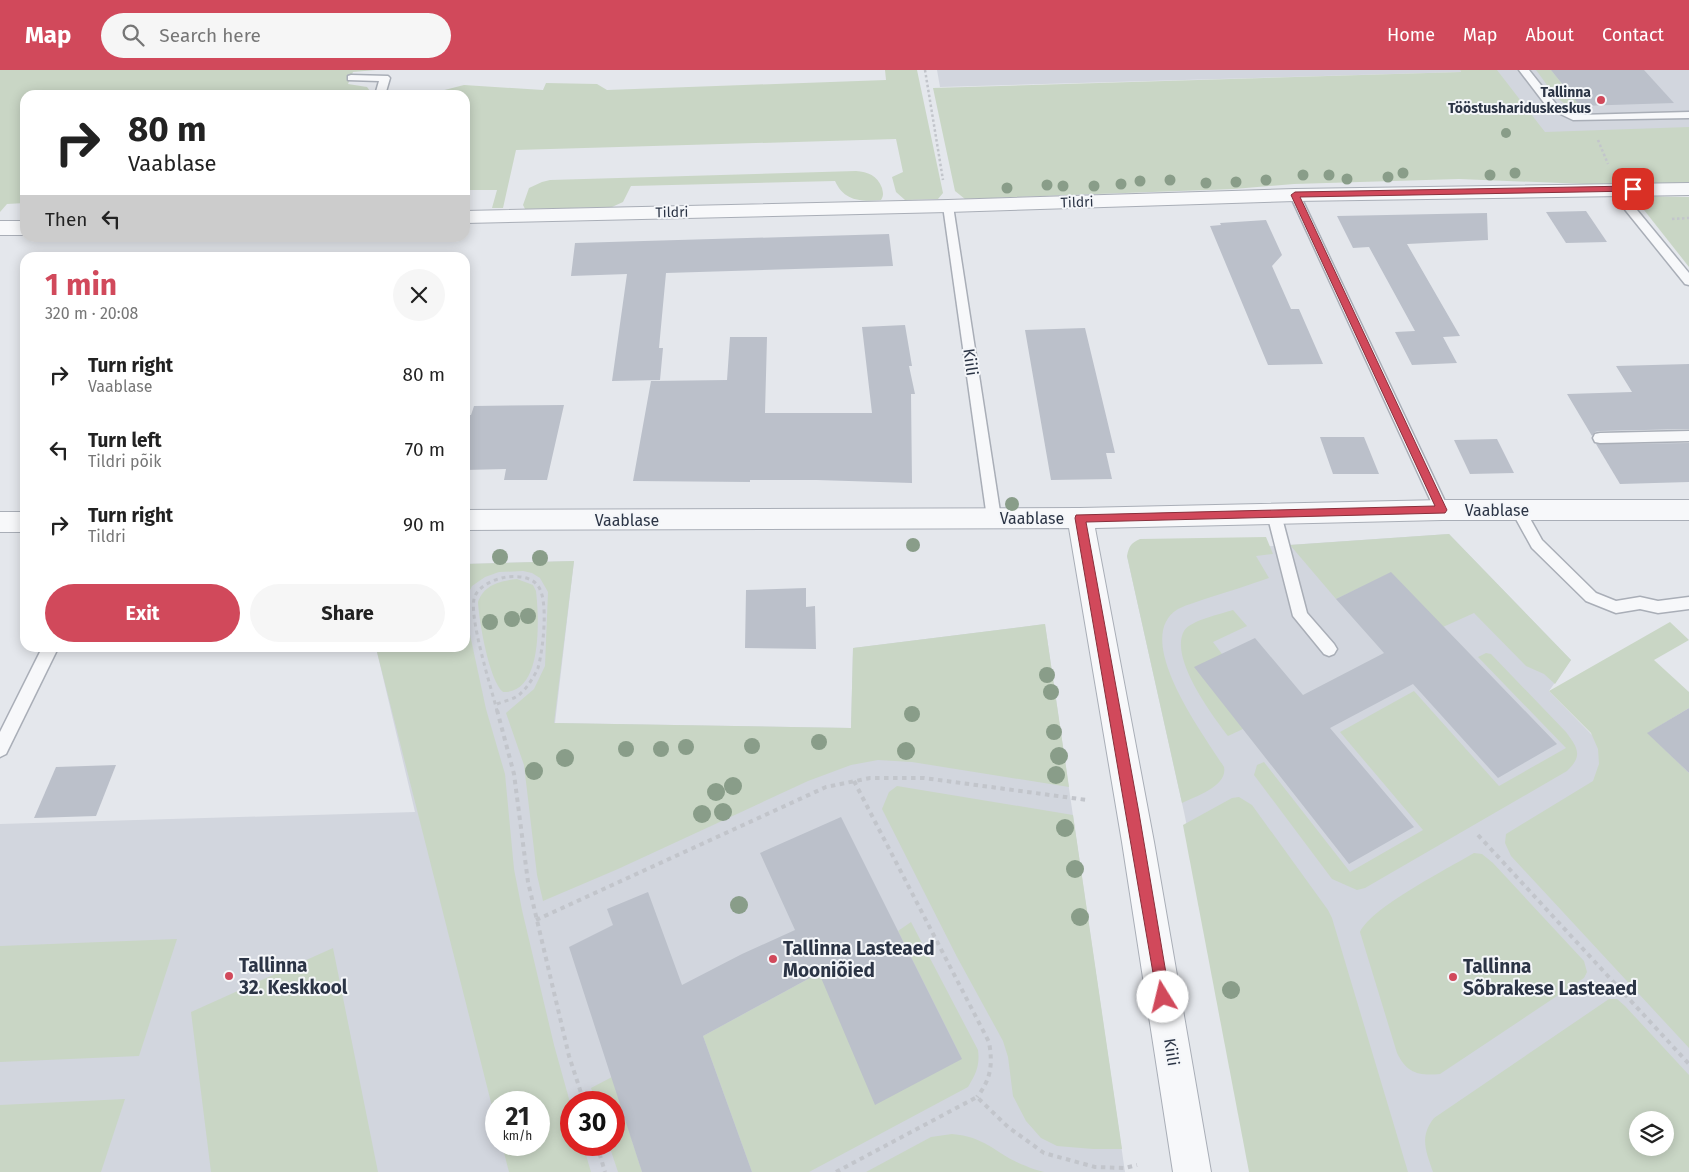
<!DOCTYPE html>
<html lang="en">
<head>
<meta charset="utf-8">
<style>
	:root { --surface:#fff; --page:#f6f6f6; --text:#222; --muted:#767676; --accent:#d1495b }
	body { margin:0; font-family:"Fira Sans",sans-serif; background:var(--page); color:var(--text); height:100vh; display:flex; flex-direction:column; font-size:19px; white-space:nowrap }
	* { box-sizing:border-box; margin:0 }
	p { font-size:16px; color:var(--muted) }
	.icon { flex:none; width:28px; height:28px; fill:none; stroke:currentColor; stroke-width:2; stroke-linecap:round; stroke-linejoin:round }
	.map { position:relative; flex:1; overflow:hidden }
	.sheet { position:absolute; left:20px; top:182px; width:450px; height:400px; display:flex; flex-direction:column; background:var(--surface); border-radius:15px; box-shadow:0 2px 12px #0003 }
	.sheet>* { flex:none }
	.hud { position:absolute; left:20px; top:20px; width:450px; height:152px; border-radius:15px; box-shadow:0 2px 12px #0003; background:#fff; color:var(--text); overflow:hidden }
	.fabs { position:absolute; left:1629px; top:1041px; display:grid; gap:10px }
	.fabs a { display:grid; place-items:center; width:45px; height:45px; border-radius:50%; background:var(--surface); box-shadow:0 2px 12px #0003; font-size:25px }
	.speed { position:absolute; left:485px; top:1021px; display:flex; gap:10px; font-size:25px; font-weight:700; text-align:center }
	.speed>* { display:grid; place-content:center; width:65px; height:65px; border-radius:50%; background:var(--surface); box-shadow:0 2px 12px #0003; line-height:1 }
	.speed small { font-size:12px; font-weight:400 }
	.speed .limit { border:8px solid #d22; background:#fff; color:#111 }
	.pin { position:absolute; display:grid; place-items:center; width:42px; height:42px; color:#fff; margin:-21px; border-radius:10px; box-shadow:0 2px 8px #0006 }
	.me { position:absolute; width:55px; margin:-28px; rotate:351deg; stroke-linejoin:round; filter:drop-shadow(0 0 4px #0008) }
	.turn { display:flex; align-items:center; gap:18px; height:105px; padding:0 25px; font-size:22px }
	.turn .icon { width:65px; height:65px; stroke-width:2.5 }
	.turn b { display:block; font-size:35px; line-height:42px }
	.then { display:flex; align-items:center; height:48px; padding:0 25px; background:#0003; gap:10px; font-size:19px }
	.round { display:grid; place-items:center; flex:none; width:52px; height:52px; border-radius:26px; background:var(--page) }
	.overview { display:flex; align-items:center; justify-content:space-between; height:85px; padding:0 25px }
	h1 { font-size:30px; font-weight:700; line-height:38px; color:var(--accent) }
	.action { display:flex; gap:10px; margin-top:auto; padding:10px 25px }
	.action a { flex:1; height:58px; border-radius:30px; background:var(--accent); color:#fff; font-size:20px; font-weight:700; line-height:58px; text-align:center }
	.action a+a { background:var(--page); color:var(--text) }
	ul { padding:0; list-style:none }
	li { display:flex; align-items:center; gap:15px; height:75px; padding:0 25px }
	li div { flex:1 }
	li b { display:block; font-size:19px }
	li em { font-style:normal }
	header { display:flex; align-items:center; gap:30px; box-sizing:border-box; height:70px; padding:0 25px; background:var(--accent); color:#fff }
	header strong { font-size:24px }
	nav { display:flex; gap:28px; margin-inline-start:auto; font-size:18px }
	.search { width:350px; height:45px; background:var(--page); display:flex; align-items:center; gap:12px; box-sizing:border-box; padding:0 18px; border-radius:28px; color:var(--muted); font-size:19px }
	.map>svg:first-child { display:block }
</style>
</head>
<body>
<header>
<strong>Map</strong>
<div class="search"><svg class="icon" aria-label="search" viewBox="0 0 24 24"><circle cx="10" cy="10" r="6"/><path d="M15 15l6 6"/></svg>Search here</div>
<nav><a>Home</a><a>Map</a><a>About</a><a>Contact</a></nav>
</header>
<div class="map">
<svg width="1689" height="1102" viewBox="0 0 1689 1102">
	<rect width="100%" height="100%" fill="#e4e7ec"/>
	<g fill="#d2d6de" fill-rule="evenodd">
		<polygon points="937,0 1460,0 1461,2 940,17"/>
		<polygon points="1491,0 1689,0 1689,60 1541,65"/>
		<path d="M1449,464l122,126 -22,31 140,143v338h-431l-74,-360 -57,-256zM1638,1050h27v28h-27z"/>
		<path d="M574,491l-19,162 296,5 2,-80 192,-24 80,548h-1125v-348l415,-12 -39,-164h89v-84zM496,1032h43v43h-43zM571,1032h43v43h-43z"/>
	</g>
	<g fill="#c9d6c5" fill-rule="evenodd">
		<polygon points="0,0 376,0 353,2 348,14 367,17 370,21 369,25 25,25 25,133 7,134 0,142"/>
		<polygon points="885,0 917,0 943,123 938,129 905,130 896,122 892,107 903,102 896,69 516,80 503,138 492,138 497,120 465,120 465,25 425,25 464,15 543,20 546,13 597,14 607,20 886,10"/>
		<polygon points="1460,0 1497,0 1545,62 1689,57 1689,115 1611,115 1459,109 1294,114 1234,119 965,129 955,121 933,18 1461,2"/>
		<path d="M1536,0h15l29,36c-19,6 -34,-24 -44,-36z"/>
		<path d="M856,101c12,1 21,4 26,17 1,5 2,7 -1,12 -20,2 -37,1 -46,-19l-204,5 -8,16 -11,5 -87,2 -2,-4 6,-17 13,-6 8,-2z"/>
		<polygon points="1633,126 1689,127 1689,197"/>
		<polygon points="1449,464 1571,590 1555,614 1544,604 1526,596 1474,543 1443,557 1391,503 1336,529 1290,475"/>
		<path d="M1266,467l7,17 -17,2 13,22c-20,7 -39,13 -58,19 -11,4 -23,7 -33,12 -48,29 27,127 46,158 4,19 -28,29 -42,36l-55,-247c2,-10 4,-13 13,-17z"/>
		<polygon points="574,491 554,653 851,658 853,578 1045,554 1069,717 912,692 878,690 851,695 808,711 618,799 543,831 537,805 524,695 506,643 534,619 545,596 548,522 540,508 532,503 523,501 499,502 485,507 472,516 466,528 466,546 486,639 505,704 514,799 522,840 554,975 571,1036 571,1075 583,1075 591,1102 509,1102 502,1075 539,1075 539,1032 496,1032 496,1052 376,578 465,578 465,494"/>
		<path d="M517,509l16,6 3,6c3,27 7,103 -33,101 -14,-11 -24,-71 -25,-90 6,-18 23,-21 39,-23z"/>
		<path d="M1233,540l14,16 -34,16 9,12 21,75 -15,7c-15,-20 -59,-78 -44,-105 7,-11 37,-17 49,-21z"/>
		<polygon points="1670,552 1689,570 1654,590 1689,622 1689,638 1648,663 1689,703 1689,978 1511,786 1505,773 1506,764 1593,711 1599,694 1598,679 1591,663 1549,621"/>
		<path d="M1486,583l5,1 75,78c12,16 17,24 1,39l-202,117 -8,2 -25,-11 -78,-104 3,-10 7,-3 86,110 73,-42 -83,-98 74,-41 85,95 67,-38 -88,-91z"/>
		<polygon points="897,716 1073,745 1122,1079 1093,1079 1057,1076 1041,1068 1026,1051 1013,1026 1008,987 1003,971 957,887 882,739 889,722"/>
		<polygon points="1239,727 1252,735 1328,840 1332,848 1408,1102 1249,1102 1183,755 1232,728"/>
		<path d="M1474,783l8,1 11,9 91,98 3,11 -3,6 -144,96c-22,2 -33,-1 -43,-21l-37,-121c12,-25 87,-63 114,-79z"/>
		<path d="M911,852l67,128c2,15 -2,24 -10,37l-159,85h-57l-49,-136 116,-63 141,82 -62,-124z"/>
		<polygon points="177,869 139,986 0,992 0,876"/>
		<polygon points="333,878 378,1102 211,1102 191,942"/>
		<path d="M1609,929h8l8,7 64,69v97h-256c-7,-21 -14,-35 1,-54zM1638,1050h27v28h-27z"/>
		<polygon points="612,1007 642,1102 618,1102 609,1075 614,1075 614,1032 596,1032 591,1018"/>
		<polygon points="125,1029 101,1102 0,1102 0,1035"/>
		<path d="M952,1064c36,3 44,21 74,32 6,3 12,4 18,6h-178l65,-35z"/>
	</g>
	<g fill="#bbc0ca">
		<polygon points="1551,0 1644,0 1674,33 1580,36"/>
		<polygon points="1586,141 1607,172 1566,173 1546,142"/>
		<polygon points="1487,143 1488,170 1407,174 1460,266 1443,267 1457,293 1412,295 1395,262 1415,261 1369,177 1353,178 1337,146"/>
		<polygon points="1266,150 1282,185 1272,196 1291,239 1299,239 1323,294 1268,295 1210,156 1221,155 1220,153"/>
		<polygon points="889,164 893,196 666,203 659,278 663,278 660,310 612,311 627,204 571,206 575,173"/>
		<polygon points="905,255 912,296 909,296 915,324 911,324 912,413 817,410 750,410 750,412 633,411 651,311 727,310 730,267 767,267 765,343 872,343 862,257"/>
		<polygon points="1085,258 1115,383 1106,383 1112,409 1051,410 1025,260"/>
		<polygon points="1689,294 1689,359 1600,361 1595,362 1592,366 1567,324 1632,322 1616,296"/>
		<polygon points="564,335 547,410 504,410 506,399 465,400 465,345 471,345 474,336"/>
		<polygon points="1320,367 1364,367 1379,404 1333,404"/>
		<polygon points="1497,369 1514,403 1470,404 1454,370"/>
		<polygon points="1689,373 1689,412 1620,414 1596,374"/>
		<polygon points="1391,502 1557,674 1498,708 1413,614 1330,658 1414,757 1349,794 1194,597 1255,568 1303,625 1384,583 1336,529"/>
		<polygon points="806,518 806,537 815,536 816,579 745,578 746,520"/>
		<polygon points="1689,638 1689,703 1647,663"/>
		<polygon points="116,695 96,746 34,748 56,697"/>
		<polygon points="841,747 962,989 875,1035 819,903 703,966 752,1102 642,1102 569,877 613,855 607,839 648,822 682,915 742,884 795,860 760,783"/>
	</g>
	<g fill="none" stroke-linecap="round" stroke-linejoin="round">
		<g stroke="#a9aeb7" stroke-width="3">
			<g id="lane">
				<polygon points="1519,0 1529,0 1556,34 1579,45 1689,42 1689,48 1573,50 1548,38"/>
				<polygon points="351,5 388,6 390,8 385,25 375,25 379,11 348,10 348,6"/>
				<polygon points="1614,116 1618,117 1689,203 1689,215 1685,214 1610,121 1609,119 1610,117"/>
				<polygon points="1295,122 1300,125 1449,440 1447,444 1442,446 1437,444 1435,440 1290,125"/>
				<polygon points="948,133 953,136 1001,448 999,452 994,454 989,452 987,448 943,136"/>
				<polygon points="1689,361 1689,371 1600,373 1595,372 1593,368 1595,364 1600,363"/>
				<polygon points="1518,434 1523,436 1542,470 1596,523 1616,531 1640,527 1658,531 1689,527 1689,539 1658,543 1640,539 1616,543 1586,531 1532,478 1511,440 1513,436"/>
				<polygon points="1274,438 1279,440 1281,444 1307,543 1334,574 1337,579 1334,584 1329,586 1324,584 1293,546 1267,444 1269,440"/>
				<polygon points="42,578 58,578 6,684 0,687 0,662"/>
			</g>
		</g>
		<g stroke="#a9aeb7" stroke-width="2">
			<g id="street">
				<polygon points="1689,113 1689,125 1295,131 948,142 465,153 465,141 948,130 1295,119"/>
				<rect x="0" y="151" width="25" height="14"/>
				<polygon points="1442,430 1689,430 1689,450 1442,450 1095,458 1154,772 1211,1102 1173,1102 1122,772 1069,458 465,460 465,440 1080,438"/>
				<rect x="0" y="442" width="25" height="20"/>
			</g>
		</g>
		<g stroke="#c2c5cb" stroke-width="2.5" stroke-dasharray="2.5 2.5" stroke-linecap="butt">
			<polyline points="925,0 943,110"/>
			<polyline points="1598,70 1608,94"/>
			<polyline points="1672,149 1689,148"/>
		</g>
		<path stroke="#c2c5cb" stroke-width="3" stroke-dasharray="4 4" stroke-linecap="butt" d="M497,634c7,-3 19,-5 24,-11 6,-5 14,-18 17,-25 5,-18 11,-68 0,-82 -7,-10 -21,-10 -32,-9 -11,2 -26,8 -31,19 -8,17 17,94 22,115"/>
		<g stroke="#c2c5cb" stroke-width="4" stroke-dasharray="4.5 4.5" stroke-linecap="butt">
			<polyline points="497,640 514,704 528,812 569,986 584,1032"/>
			<path d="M854,711l135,261c4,23 2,37 -12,55"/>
			<polyline points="1478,765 1689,994"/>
			<polyline points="536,850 826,717 870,708 924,708 1087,730"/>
			<polyline points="597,1075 605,1102"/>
			<polyline points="836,1102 977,1027 1008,1057 1044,1083 1095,1097 1125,1098 1137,1095"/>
		</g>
		<use href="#lane" fill="#f7f8fa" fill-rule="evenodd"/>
		<use href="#street" fill="#f7f8fa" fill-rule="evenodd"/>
	</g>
	<g fill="#899d89">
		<circle cx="1506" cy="63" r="5"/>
		<circle cx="1403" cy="103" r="5.5"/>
		<circle cx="1515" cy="103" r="5.5"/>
		<circle cx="1303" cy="105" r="5.5"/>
		<circle cx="1329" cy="105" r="5.5"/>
		<circle cx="1490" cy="105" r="5.5"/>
		<circle cx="1388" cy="107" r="5.5"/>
		<circle cx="1347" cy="109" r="5.5"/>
		<circle cx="1170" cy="110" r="5.5"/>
		<circle cx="1266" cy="110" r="5.5"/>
		<circle cx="1140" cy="111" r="5.5"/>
		<circle cx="1236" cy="112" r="5.5"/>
		<circle cx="1206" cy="113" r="5.5"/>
		<circle cx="1121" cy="114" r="5.5"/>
		<circle cx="1047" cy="115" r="5.5"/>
		<circle cx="1063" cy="116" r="5.5"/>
		<circle cx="1094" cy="116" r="5.5"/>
		<circle cx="1007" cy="118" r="5.5"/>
		<circle cx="1012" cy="434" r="7"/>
		<circle cx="913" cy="475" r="7"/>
		<circle cx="500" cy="487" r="8"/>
		<circle cx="540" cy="488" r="8"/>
		<circle cx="528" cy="546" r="8"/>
		<circle cx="512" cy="549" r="8"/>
		<circle cx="490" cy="552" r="8"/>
		<circle cx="1047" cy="605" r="8"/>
		<circle cx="1051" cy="622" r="8"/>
		<circle cx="912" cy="644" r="8"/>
		<circle cx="1054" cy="662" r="8"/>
		<circle cx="819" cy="672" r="8"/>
		<circle cx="752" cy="676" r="8"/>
		<circle cx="686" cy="677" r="8"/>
		<circle cx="626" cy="679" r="8"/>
		<circle cx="661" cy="679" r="8"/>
		<circle cx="906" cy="681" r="9"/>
		<circle cx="1059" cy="686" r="9"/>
		<circle cx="565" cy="688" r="9"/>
		<circle cx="534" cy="701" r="9"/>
		<circle cx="1056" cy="705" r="9"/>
		<circle cx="733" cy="716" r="9"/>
		<circle cx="716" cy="722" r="9"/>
		<circle cx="723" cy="742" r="9"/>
		<circle cx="702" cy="744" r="9"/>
		<circle cx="1065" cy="758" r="9"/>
		<circle cx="1075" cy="799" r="9"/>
		<circle cx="739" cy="835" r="9"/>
		<circle cx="1080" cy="847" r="9"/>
		<circle cx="1231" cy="920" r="9"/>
	</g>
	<polygon fill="#d1495b" stroke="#882f3b" points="1633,116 1636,117 1636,121 1300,127 1447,440 1445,443 1086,452 1139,743 1170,927 1168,932 1163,934 1158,932 1075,448 1076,445 1435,436 1291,125 1295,122"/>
	<g fill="#d1495b" stroke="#f4f6f9" stroke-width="2">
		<circle cx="1601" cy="30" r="5"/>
		<circle cx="773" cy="889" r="5"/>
		<circle cx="229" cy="906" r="5"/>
		<circle cx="1453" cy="907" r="5"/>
	</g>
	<g text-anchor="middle" stroke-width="4" stroke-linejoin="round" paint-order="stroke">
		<g font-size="14" font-weight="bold" fill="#2b3445" stroke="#f4f6f9" text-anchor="end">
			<text x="1591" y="27">Tallinna<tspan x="1591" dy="16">Tööstushariduskeskus</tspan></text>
		</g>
		<g font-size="14" fill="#2b3445" stroke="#f4f6f9">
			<text transform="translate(1077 132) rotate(-2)" y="5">Tildri</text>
			<text transform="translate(672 142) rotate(-1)" y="5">Tildri</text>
		</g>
		<g font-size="16" fill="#2b3445" stroke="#f4f6f9">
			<text transform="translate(971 292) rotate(82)" y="6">Kiili</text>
			<text x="1497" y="446">Vaablase</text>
			<text x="1032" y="454">Vaablase</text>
			<text x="627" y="456">Vaablase</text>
			<text transform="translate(1172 982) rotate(81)" y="6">Kiili</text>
		</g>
		<g font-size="19" font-weight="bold" fill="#2b3445" stroke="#f4f6f9" text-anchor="start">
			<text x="783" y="885">Tallinna Lasteaed<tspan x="783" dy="22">Mooniõied</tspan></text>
			<text x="239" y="902">Tallinna<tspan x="239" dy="22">32. Keskkool</tspan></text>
			<text x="1463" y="903">Tallinna<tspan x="1463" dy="22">Sõbrakese Lasteaed</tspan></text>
		</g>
	</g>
</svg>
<div class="fabs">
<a><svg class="icon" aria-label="layers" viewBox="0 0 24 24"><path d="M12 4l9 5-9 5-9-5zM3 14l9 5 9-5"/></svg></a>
</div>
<div class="speed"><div>21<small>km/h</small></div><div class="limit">30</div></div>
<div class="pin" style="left:1633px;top:119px;background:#d93025"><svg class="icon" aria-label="arrive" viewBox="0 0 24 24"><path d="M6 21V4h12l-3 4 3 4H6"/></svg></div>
<svg class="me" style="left:1163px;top:927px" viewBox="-20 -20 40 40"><circle r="19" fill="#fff"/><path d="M0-13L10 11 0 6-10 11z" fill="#d1495b"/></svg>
<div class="hud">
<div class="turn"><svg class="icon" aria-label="right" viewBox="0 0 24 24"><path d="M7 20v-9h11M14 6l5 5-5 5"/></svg><div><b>80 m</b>Vaablase</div></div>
<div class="then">Then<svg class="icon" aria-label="left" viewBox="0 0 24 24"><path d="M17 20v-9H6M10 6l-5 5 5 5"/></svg></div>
</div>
<section class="sheet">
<div class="overview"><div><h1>1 min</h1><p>320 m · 20:08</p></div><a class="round"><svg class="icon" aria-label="close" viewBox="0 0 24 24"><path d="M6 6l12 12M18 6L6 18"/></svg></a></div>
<ul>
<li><svg class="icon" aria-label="right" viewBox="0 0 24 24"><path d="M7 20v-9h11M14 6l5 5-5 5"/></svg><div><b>Turn right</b><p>Vaablase</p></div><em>80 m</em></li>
<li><svg class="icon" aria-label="left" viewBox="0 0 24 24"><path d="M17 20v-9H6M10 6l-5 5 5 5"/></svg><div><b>Turn left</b><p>Tildri põik</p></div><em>70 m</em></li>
<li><svg class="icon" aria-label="right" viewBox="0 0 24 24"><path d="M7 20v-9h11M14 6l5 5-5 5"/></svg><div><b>Turn right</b><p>Tildri</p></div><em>90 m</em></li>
</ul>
<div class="action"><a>Exit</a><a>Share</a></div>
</section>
</div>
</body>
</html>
